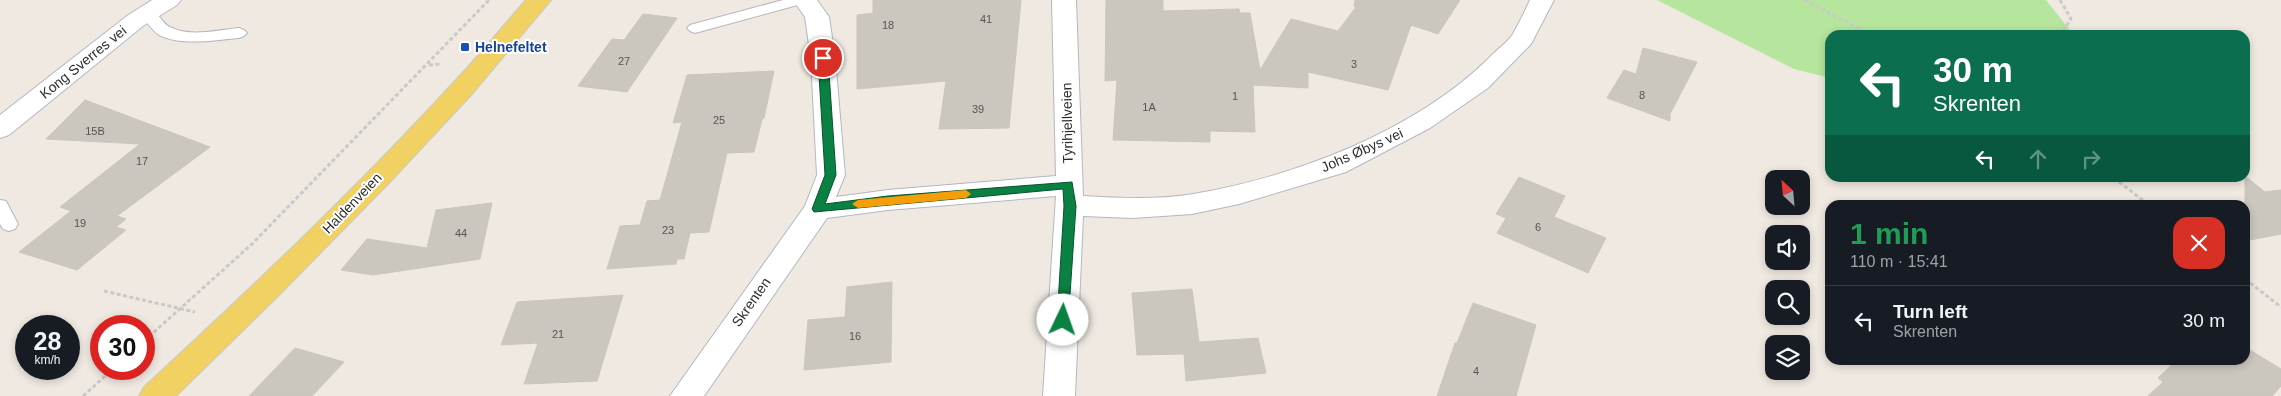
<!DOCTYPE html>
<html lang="en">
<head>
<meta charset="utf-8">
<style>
	:root { --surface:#171b24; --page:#20242c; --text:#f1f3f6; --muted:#9ea1a6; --line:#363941 }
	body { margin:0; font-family:Arial,sans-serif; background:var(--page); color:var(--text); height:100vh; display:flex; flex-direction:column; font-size:19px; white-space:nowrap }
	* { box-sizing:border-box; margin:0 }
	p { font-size:16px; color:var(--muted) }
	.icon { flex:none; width:28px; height:28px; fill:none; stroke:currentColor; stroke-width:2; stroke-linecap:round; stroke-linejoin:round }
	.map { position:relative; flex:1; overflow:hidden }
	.details { position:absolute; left:1825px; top:200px; width:425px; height:165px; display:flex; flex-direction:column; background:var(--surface); border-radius:15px; box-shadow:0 2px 8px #0003 }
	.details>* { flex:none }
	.banner { position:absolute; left:1825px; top:30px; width:425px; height:152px; border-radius:15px; box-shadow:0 2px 8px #0003; background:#0b6e4f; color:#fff; overflow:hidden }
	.needle { width:32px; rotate:334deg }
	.controls { position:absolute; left:1765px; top:170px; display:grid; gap:10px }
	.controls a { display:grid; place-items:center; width:45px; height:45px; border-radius:10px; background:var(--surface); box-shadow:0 2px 8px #0003; font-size:25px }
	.speed { position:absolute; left:15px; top:315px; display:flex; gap:10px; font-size:25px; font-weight:700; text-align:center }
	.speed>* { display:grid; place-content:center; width:65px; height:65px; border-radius:50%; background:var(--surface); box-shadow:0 2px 8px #0003; line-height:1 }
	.speed small { font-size:12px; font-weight:400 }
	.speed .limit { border:8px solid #d22; background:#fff; color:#111 }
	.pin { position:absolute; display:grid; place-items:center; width:42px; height:42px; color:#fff; margin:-21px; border:2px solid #fff; border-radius:50%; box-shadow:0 1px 5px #0007 }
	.me { position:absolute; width:55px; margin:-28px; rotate:3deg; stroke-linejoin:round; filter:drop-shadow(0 0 4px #0008) }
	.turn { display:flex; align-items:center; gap:18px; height:105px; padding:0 25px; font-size:22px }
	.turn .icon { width:65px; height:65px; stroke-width:2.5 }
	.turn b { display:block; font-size:35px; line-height:42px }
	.lanes { display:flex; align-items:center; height:48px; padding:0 25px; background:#0003; justify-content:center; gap:25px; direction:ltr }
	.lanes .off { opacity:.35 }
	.round { display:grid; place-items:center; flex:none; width:52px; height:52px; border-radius:15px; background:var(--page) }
	.head { display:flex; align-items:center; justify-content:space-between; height:85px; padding:0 25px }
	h1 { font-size:30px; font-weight:700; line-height:38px; color:#1e9e55 }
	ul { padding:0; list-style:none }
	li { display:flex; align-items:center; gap:15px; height:70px; padding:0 25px; border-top:1px solid var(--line) }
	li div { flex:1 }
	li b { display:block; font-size:19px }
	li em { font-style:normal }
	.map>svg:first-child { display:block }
</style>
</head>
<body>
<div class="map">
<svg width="2281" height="396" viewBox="0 0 2281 396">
	<rect width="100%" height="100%" fill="#efe9e1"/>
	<polygon fill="#b6e59e" points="1657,0 2046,0 2074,35 1830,35 1830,78 1794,69"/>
	<g fill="#cbc7bf" stroke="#cbc5ba">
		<polygon points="873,0 1021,0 1009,128 939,129 946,81 857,89 857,15 873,13"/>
		<polygon points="1106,0 1163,0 1163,11 1239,9 1240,13 1250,13 1260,70 1291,19 1338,31 1356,7 1354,6 1355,0 1460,0 1438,34 1411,25 1388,90 1308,72 1308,88 1253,85 1255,132 1210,131 1210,142 1113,140 1117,80 1105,81"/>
		<polygon points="643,14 677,18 627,92 578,86 612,39 624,40"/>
		<polygon points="1643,48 1697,62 1670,114 1670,121 1607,98 1624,70 1636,74"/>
		<polygon points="774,71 764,118 762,119 754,152 727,153 709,232 690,233 684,259 677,259 676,264 607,269 620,226 640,225 647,201 660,200 682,122 673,123 687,75"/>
		<polygon points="85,100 210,147 117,216 126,219 116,227 126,230 77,270 19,252 71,211 60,207 140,144 46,139"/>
		<polygon points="2245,176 2265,192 2281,190 2281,234 2245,241"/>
		<polygon points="1519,177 1565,196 1554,217 1606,238 1588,273 1497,233 1506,218 1496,214"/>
		<polygon points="492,203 480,259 373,275 341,270 367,239 427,248 436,210"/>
		<polygon points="892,282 891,362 804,370 808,320 845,317 847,287"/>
		<polygon points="1192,289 1199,342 1258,338 1266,373 1186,381 1184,354 1137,355 1132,293"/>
		<polygon points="623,295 597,381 524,384 538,343 501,345 517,302"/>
		<polygon points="1473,303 1536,325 1516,396 1437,396 1455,343 1457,343"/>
		<polygon points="2245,347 2281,369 2281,386 2272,396 2148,396 2163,382 2158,378 2177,360 2245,360"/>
		<polygon points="295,348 344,362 312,396 249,396"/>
	</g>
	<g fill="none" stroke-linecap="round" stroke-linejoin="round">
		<g stroke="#b4b7c1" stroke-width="2">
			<g id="lane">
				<polygon points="783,0 807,0 805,3 695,33 690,31 687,28 690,25"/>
				<path d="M148,8c11,3 14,17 24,20 19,9 46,2 67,0l5,2 3,3 -3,3 -5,2c-25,2 -54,8 -78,-2 -7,-3 -16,-16 -21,-23l3,-3z"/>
				<polygon points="0,200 6,201 18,224 15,229 9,231 3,229 0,224"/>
			</g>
		</g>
		<g stroke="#b4b7c1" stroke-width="2">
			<g id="street">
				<polygon points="152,0 181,0 177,5 143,26 9,135 0,138 0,115 127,16"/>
				<path d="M793,0h24l12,17 6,41 10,117 -9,22 52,-7 168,-14 -4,-176h24l7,196c37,2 74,4 110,-2 102,-17 222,-63 296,-136 7,-8 18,-15 24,-24 6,-11 12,-23 17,-34h24l-23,44 -43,44 -58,40 -84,44 -107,32 -47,10 -59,4 -50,-2 -8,180h-32l13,-200 -168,14 -61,8 -123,178h-34l135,-190 12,-31 -6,-117 -6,-41z"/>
			</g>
		</g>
		<g stroke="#c9c9c9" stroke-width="2">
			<path id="primary" d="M526,0h25l-79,94 -83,89 -110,112 -103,101h-37l5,-9c106,-98 212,-198 310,-305 25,-26 48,-55 72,-82z"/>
		</g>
		<g stroke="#c9c9c9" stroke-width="3" stroke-dasharray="4 2.5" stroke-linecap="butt">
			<polyline points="1804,0 1872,35"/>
			<polyline points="2060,0 2071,19 2060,35"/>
			<polyline points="429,65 440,64"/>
			<polyline points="2114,178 2149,205"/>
			<polyline points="2245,279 2281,307"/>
			<polyline points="104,291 195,312"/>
			<polyline points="144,341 252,244 489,0"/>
			<polyline points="83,396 113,369"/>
		</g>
		<use href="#lane" fill="#fff" fill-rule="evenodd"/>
		<use href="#street" fill="#fff" fill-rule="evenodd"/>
		<use href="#primary" fill="#f2d163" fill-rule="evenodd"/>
	</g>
	<polygon fill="#0b8043" stroke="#07532c" points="823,55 828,58 836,175 825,204 888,196 1072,182 1076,206 1068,324 1059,324 1057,320 1064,206 1063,189 814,212 812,209 825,175 818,58"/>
	<polygon fill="#f59e0b" points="966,190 971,194 966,198 858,208 852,204 858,200"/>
	<rect fill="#1a4fb4" stroke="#fff" stroke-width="2" x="460" y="42" width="10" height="10" rx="2.5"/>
	<g text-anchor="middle" stroke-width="4" stroke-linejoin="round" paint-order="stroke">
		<g font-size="11" fill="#555452">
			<text x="986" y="23">41</text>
			<text x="888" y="29">18</text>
			<text x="624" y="65">27</text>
			<text x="1354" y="68">3</text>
			<text x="1642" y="99">8</text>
			<text x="1235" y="100">1</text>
			<text x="1149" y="111">1A</text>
			<text x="978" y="113">39</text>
			<text x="719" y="124">25</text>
			<text x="95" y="135">15B</text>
			<text x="142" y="165">17</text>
			<text x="80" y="227">19</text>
			<text x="1538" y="231">6</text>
			<text x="668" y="234">23</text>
			<text x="461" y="237">44</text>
			<text x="558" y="338">21</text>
			<text x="855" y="340">16</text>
			<text x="1476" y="375">4</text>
		</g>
		<g font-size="14" font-weight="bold" fill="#164399" stroke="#fff" text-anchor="start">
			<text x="475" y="52">Helnefeltet</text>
		</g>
		<g font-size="14" fill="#2e2e2e" stroke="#fff">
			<text transform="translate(83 62) rotate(-39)" y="5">Kong Sverres vei</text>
			<text transform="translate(1067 123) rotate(-91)" y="5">Tyrihjellveien</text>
			<text transform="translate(1362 150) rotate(-24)" y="5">Johs Øbys vei</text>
			<text transform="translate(352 203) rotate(-46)" y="5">Haldenveien</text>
			<text transform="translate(751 302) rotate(-55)" y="5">Skrenten</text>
		</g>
	</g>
</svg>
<div class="controls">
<a><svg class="needle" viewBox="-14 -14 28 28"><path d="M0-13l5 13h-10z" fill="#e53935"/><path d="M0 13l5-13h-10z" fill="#9ea1a6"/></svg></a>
<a><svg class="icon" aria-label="sound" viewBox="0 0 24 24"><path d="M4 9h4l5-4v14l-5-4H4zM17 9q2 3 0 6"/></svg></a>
<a><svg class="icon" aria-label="search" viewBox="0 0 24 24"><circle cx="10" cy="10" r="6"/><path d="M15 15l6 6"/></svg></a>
<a><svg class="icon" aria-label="layers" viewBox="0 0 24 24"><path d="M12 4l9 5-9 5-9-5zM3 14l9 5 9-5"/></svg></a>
</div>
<div class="speed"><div>28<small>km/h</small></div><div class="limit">30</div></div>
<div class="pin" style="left:823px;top:58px;background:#d93025"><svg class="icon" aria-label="arrive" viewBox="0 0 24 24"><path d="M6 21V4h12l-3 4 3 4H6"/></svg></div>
<svg class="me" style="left:1063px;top:320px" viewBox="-20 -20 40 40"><circle r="19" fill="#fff"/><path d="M0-13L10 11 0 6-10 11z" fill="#0b8043"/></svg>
<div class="banner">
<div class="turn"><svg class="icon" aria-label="left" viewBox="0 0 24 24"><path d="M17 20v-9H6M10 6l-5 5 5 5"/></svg><div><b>30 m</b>Skrenten</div></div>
<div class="lanes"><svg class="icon" aria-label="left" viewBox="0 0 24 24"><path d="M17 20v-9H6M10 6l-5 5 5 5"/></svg><svg class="icon off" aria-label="ahead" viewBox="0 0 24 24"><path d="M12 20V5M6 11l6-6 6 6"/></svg><svg class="icon off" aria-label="right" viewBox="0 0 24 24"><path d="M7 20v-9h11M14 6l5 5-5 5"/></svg></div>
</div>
<section class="details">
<div class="head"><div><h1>1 min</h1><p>110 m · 15:41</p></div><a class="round" style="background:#d93025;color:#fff"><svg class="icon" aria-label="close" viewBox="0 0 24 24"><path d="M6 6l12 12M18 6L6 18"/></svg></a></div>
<ul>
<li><svg class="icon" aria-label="left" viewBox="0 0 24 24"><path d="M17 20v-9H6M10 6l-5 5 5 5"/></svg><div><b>Turn left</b><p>Skrenten</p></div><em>30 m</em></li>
</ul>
</section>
</div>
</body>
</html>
